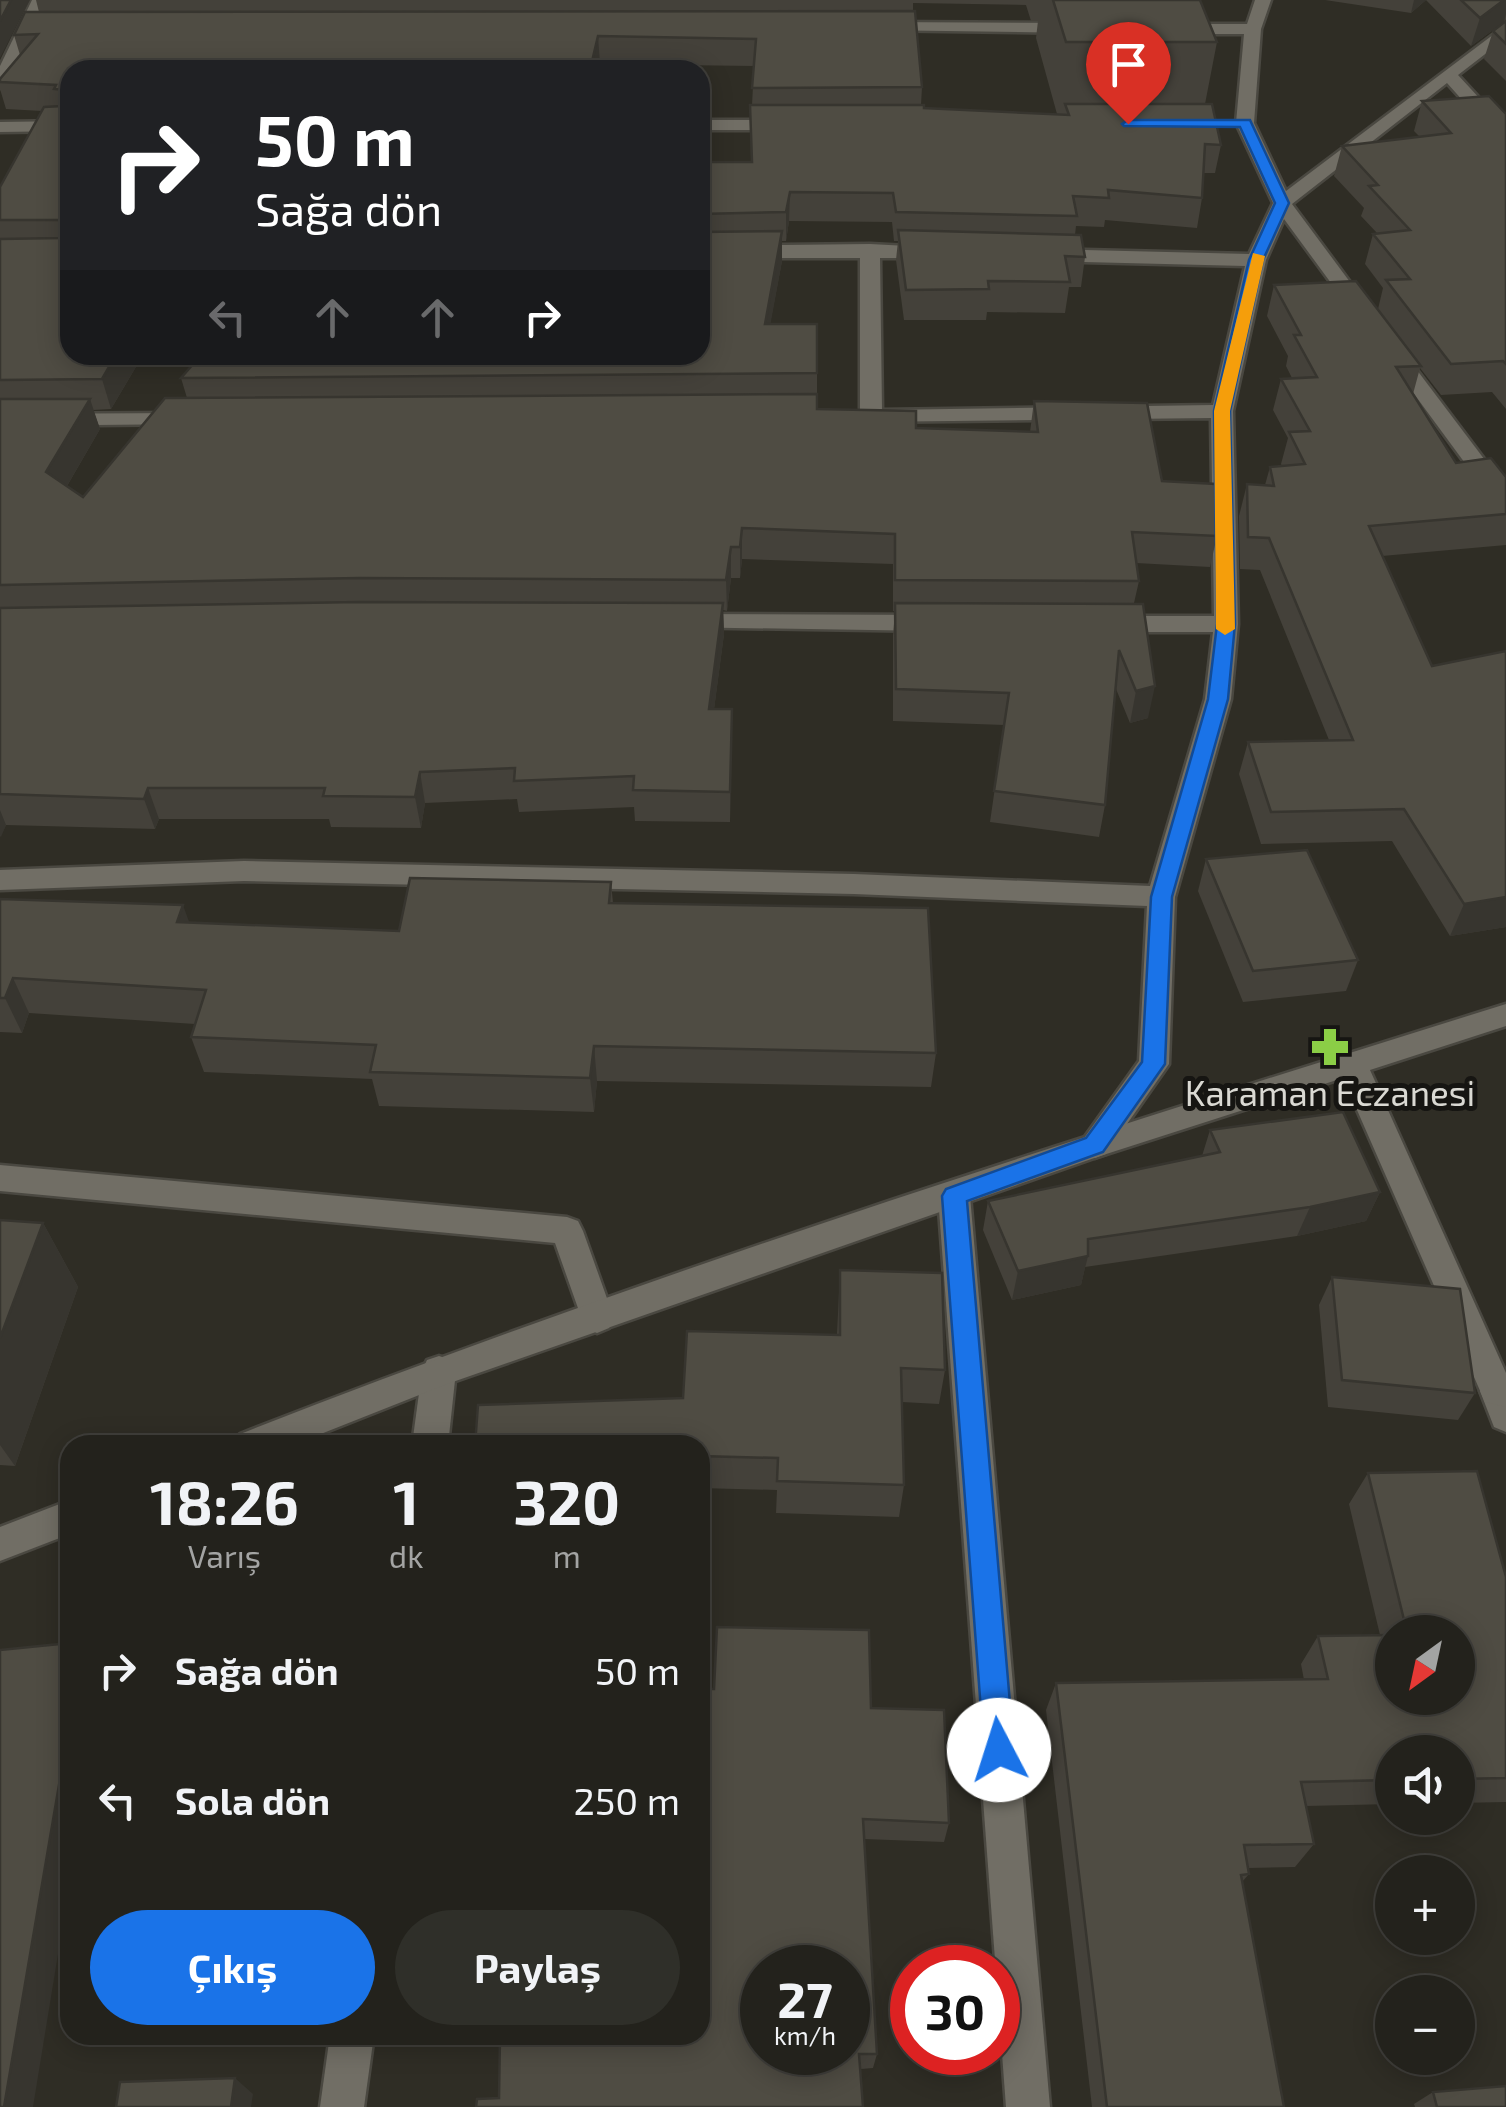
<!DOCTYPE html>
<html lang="tr">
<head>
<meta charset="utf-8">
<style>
	:root { --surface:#23221c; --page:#2f2f29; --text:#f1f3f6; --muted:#a3a4a3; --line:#403f3b; --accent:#1a73e8 }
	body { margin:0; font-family:"Exo 2",sans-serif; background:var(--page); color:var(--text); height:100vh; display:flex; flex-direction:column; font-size:38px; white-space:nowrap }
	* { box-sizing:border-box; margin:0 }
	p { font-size:32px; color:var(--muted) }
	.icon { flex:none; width:55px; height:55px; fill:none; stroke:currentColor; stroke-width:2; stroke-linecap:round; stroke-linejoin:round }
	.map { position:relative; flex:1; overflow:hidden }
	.side { position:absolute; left:60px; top:1435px; width:650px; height:610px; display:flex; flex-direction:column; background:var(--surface); border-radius:30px; box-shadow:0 5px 25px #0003,0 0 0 2px var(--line) }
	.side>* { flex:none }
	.top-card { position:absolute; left:60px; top:60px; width:650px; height:305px; border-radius:30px; box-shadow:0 5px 25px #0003,0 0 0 2px var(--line); background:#202124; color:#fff; overflow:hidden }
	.needle { width:65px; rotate:213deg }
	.tools { position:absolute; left:1375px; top:1615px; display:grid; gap:20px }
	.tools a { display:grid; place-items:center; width:100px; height:100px; border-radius:50%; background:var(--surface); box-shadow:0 5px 25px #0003,0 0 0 2px var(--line); font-size:50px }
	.speed { position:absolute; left:740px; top:1945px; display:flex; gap:20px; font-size:50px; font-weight:700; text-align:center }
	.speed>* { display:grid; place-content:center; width:130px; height:130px; border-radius:50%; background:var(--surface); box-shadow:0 5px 25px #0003,0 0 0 2px var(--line); line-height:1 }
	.speed small { font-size:25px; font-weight:400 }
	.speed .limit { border:15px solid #d22; background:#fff; color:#111 }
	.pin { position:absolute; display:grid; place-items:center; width:85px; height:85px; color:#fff; margin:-102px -42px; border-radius:50% 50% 50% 0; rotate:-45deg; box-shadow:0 0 10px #0007 }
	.pin .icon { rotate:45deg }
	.me { position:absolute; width:110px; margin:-55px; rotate:355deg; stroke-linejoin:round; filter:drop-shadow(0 0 8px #0008) }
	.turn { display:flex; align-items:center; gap:35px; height:210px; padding:0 30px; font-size:45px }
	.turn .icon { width:130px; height:130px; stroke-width:2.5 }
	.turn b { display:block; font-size:70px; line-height:85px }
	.lanes { display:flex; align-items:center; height:95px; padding:0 30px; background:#0003; justify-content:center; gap:50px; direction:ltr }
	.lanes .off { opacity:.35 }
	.eta { display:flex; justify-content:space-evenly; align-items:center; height:170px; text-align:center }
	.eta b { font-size:60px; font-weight:700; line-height:70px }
	.cta { display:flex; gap:20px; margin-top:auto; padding:20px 30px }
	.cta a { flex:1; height:115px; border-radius:60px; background:var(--accent); color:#fff; font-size:40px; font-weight:700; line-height:115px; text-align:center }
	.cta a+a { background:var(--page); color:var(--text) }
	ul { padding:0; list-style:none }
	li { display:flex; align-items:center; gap:30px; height:130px; padding:0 30px }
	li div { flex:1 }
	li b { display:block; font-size:38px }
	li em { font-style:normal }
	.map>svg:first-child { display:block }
</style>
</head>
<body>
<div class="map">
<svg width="1506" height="2107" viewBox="0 0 1506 2107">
	<rect width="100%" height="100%" fill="#2f2d25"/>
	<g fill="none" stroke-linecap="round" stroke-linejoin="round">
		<g stroke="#4a4841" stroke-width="5">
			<g id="street">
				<polygon points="32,0 48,0 8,83 0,88 0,66"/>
				<polygon points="1255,0 1271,0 1261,29 1254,123 1286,191 1506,25 1506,38 1458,75 1506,127 1506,143 1500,142 1447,83 1292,204 1373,313 1370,317 1356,317 1284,219 1266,260 1233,411 1238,624 1231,699 1175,897 1169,1064 1106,1154 1095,1158 1084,1154 1079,1145 1139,1061 1147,906 854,894 244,881 0,890 0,870 244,861 854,874 1150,886 1205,699 1213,632 1104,632 1092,624 1104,616 1214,616 1211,418 863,422 860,417 860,258 700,258 700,246 870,244 945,248 945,256 938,258 880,258 882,410 1213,405 1245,266 1044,261 1034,255 1044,249 1249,254 1273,203 1236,123 1244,34 1174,34 1166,29 1174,24 1247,24"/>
				<polygon points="879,22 1078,23 1086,28 1078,33 873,30 871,27"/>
				<polygon points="700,120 792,120 801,125 792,130 700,130"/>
				<polygon points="70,121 70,131 0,132 0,122"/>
				<polygon points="1391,343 1398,345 1506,488 1506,510 1498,508 1381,349"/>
				<polygon points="184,413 195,419 192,424 0,426 0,414"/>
				<polygon points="684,614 933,615 945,623 933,631 675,627 672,622"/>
				<polygon points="0,1165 567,1217 578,1221 583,1231 614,1318 609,1328 597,1333 585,1328 555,1243 0,1191"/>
				<polygon points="954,1183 965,1187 970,1196 1050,2107 1006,2107 938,1196 943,1187"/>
				<polygon points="439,1356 451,1360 456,1371 448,1445 412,1445 422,1371 427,1360"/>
				<polygon points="1497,1376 1506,1379 1506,1432 1494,1427 1480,1391 1485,1380"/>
				<polygon points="330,2035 374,2035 364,2107 320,2107"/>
			</g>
		</g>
		<g stroke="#4a4841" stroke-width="5">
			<g id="secondary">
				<path d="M1506,1004v22l-136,44 136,303v34l-21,-5 -142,-324 -243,78 -653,228 -154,61h-59l6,-11c415,-163 843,-298 1266,-430z"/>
				<polygon points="70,1500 70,1534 0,1561 0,1527"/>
			</g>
		</g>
		<use href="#street" fill="#716e65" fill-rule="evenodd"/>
		<use href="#secondary" fill="#716e65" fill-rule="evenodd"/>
	</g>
	<g fill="#44413a" fill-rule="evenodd">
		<path d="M36,0h1164l17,42 -12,62 16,41 -6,28h-12l-1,25 -5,30 -92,-8 -1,7 -28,-1 -1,9 10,22 -4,30h-12l-4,26 -78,-1 -1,8h-82l-8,-60 2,-19h-4l-2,-19 -103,-1 -3,20h-4v20l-12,63h47v85l99,19 114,4 4,-31 128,80 55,55 -7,31 -74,-4 3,18 -5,22 14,115 -18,5 -14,-34 -11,116 -6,32 -109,-15 14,-97 -111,-4v-86l2,-24h-2v-47l-151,-5 -2,19h-9l-4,33 -4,-1 1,24 -10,75h18l-2,113 -95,-1 -1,-14 -115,5 -2,-13 -92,4 -4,25 -90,-1 -2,-8h-170l-4,10 -149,-4 -6,12v-650l42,-76 -36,-2 -6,-20v-10l20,-24 -6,-20 25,-23zM913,3l113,2 5,16h7l-2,17 21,76 -133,-6 -3,-3 1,-18 -9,-76zM600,64l154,2 -2,39h-2l1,57h-51v193l-519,23 6,20 -104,99 -16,-11 33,-57 -7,-19 18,-1 32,-54h-73v-285h528z"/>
		<polygon points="1325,0 1506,0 1506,81 1484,59 1493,31 1504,22 1471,46 1426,0 1411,13"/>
		<polygon points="1422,101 1506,114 1506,409 1492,392 1441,395 1420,368 1413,394 1456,463 1506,477 1506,545 1382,556 1432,666 1506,651 1506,927 1450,936 1392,841 1261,844 1239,774 1248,742 1329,740 1260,570 1240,569 1239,516 1247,484 1265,485 1270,467 1282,466 1281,464 1288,438 1273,410 1281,379 1292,378 1286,366 1288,356 1267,316 1274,285 1378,309 1383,288 1365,264 1373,234 1377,233 1361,216 1364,208 1334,176 1342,146 1420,137 1414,131"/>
		<polygon points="1206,859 1358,960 1346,991 1243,1002 1198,891"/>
		<polygon points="611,882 613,903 936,1053 931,1087 597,1081 594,1112 379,1106 372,1079 204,1072 191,1037 195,1024 29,1013 22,1033 0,1032 0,899 189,922 399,931"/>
		<polygon points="1210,1130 1380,1192 1366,1221 1297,1236 1085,1267 1081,1285 1012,1300 983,1230 988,1201 1202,1156"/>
		<polygon points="0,1220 43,1223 78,1287 15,1466 0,1465"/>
		<polygon points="840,1270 945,1370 939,1404 902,1402 904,1485 899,1517 776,1513 777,1490 700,1488 700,1445 683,1398 837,1335"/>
		<polygon points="1332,1277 1475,1393 1458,1420 1328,1407 1319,1305"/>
		<path d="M1368,1473l138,104v225l-48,1v-51h-66v52l-86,2 8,38 -19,23 -47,1 1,6 -7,8 42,225h-192l-46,-397 10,-27 248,-3 -3,-16 17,-28 62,-1 -31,-131zM1392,1632h66l-66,66z"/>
		<polygon points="871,1708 949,1823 944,1842 864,1839 877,2054 873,2068 499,2098"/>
		<polygon points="1433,2092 1506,2107 1415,2107 1414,2104"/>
	</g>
	<g fill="#37352f">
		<polygon points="11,0 30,0 0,58 0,21"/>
		<polygon points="1414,0 1426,0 1411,13"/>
		<polygon points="1504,0 1506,0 1506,14 1504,22 1471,46 1480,18"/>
		<polygon points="598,36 600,64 598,70 590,70"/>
		<polygon points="790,192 789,221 786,241 786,212"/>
		<polygon points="782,231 782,261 765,354 765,324"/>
		<polygon points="116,355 143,355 111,409 102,379"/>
		<polygon points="90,399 100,429 57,503 46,472"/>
		<polygon points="742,528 742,559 740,578 740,547"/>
		<polygon points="731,547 731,578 727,611 726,580"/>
		<polygon points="723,603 724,634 710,740 709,709"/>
		<polygon points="1155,686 1148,718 1130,723 1136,691"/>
		<polygon points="732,709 732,740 730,822 730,792"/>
		<polygon points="420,772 425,803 421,828 415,797"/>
		<polygon points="148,788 159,819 155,829 144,799"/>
		<polygon points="0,810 6,825 1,837 0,835"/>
		<polygon points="1506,897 1506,927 1450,936 1464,904"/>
		<polygon points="183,905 196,941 177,922"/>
		<polygon points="13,978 29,1013 22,1033 5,998"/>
		<polygon points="594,1046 597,1081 594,1112 590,1078"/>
		<polygon points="1380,1192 1366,1221 1297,1236 1310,1207"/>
		<polygon points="43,1223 78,1287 15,1466 0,1445 0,1338"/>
		<polygon points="1088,1256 1081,1285 1012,1300 1018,1271"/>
		<polygon points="66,1744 70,1748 70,1881 33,2107 4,2107"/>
		<polygon points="235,2078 253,2094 251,2107 231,2107"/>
	</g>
	<g fill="#4f4c43" stroke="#37352f" stroke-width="2.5" fill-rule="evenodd">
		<polygon points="0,0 11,0 0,21"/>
		<polygon points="1053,0 1200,0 1217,42 1066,42"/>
		<polygon points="1461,0 1504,0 1480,18"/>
		<polygon points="915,11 922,87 752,88 756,39 598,36 590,70 70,70 70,355 116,355 102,379 0,380 0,239 61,238 65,235 64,220 0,220 0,187 44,107 62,106 66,103 65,90 54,89 56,85 0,82 0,79 38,34 14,35 25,12"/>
		<polygon points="1506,21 1506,44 1493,31"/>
		<polygon points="1489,96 1506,114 1506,364 1503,361 1451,364 1386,280 1410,279 1373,234 1410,230 1369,186 1378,185 1342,146 1451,133 1422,101"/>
		<polygon points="1065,104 1212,104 1221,145 1205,144 1202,198 1108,190 1109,198 1073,196 1077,216 896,212 893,193 790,192 786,212 700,214 700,162 752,162 750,105 924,105 924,108 1069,115"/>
		<polygon points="898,230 1081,235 1085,257 1065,256 1070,282 988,281 989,289 906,290"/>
		<polygon points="782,231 765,324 817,324 817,373 181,378 201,355 700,355 700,232"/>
		<polygon points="1356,281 1421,366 1396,367 1456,463 1491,458 1506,477 1506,514 1369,526 1432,666 1506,651 1506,897 1464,904 1404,809 1271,812 1248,742 1353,740 1269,538 1248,537 1247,484 1274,486 1270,467 1305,464 1289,432 1310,431 1281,379 1317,377 1294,335 1301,335 1274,285"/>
		<polygon points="817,394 817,409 916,411 916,428 1038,432 1034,401 1147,403 1162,481 1216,484 1217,536 1132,532 1139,581 895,580 895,534 742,528 740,547 731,547 726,580 359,578 0,585 0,399 90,399 46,472 83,497 165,398"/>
		<polygon points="359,602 723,603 709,709 732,709 730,792 633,790 634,776 514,781 515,768 420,772 415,797 323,796 325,788 148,788 144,799 0,794 0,608"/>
		<polygon points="895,603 1143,604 1155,686 1136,691 1119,650 1105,805 994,791 1009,693 896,689"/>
		<polygon points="1307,850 1358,960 1253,971 1206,859"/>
		<polygon points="410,878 611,882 609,903 928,908 936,1053 594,1046 590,1078 370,1072 376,1045 191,1037 206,990 13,978 5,998 0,998 0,899 183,905 177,922 399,931"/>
		<polygon points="1343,1112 1380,1192 1310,1207 1088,1239 1088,1256 1018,1271 988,1201 1220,1152 1210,1130"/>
		<polygon points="0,1220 43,1223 0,1338"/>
		<polygon points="840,1270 942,1273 945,1370 901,1368 904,1485 777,1481 778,1458 700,1456 700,1445 475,1445 478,1405 683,1398 687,1331 840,1335"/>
		<polygon points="1332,1277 1460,1289 1475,1393 1342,1380"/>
		<polygon points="1477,1471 1506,1577 1506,1778 1458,1779 1458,1752 1392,1752 1392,1780 1301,1782 1314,1844 1244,1845 1249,1874 1241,1875 1284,2107 1107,2107 1056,1683 1328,1679 1318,1636 1392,1635 1392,1698 1458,1698 1458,1632 1407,1632 1368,1473"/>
		<path d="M717,1627l152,3 2,78 73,2 5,113 -86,-4 14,235h-18l4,53h-387l1,-8 22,-1 1,-63h200v-346h14zM762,1968h86v84h-86z"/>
		<polygon points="70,1643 70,1744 66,1744 4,2107 0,2107 0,1650"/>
		<polygon points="235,2078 231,2107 116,2107 120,2082"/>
		<polygon points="1506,2086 1506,2107 1437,2107 1433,2092"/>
	</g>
	<polygon fill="#1a73e8" stroke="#114b97" stroke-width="2.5" points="1128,120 1250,120 1289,203 1263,260 1230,411 1235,624 1228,699 1172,897 1165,1064 1103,1152 967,1201 1014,1750 1010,1761 999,1765 989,1761 984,1750 942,1196 946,1189 1086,1138 1142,1062 1151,897 1208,699 1217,624 1214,411 1249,260 1275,203 1240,127 1124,126 1122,124"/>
	<polygon fill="#f59e0b" points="1253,253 1265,256 1230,411 1235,629 1225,635 1216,629 1214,411"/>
	<defs>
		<g id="pharmacy-bare" transform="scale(3)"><path d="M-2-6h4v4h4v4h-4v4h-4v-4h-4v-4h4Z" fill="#8bce46" stroke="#161512" stroke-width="2.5" paint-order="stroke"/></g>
	</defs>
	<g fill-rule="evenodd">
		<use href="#pharmacy-bare" x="1330" y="1047"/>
	</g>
	<g text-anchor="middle" stroke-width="10" stroke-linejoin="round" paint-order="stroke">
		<g font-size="35" fill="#dad9d3" stroke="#161512">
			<text x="1330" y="1106">Karaman Eczanesi</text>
		</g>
	</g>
</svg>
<div class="tools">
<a><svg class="needle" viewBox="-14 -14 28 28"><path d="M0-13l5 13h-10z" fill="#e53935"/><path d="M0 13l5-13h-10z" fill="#a3a4a3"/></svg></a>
<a><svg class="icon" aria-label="sound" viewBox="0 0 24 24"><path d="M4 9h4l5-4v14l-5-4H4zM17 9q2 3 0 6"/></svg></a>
<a>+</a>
<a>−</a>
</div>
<div class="speed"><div>27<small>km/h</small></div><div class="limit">30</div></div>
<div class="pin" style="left:1128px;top:124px;background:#d93025"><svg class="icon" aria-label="arrive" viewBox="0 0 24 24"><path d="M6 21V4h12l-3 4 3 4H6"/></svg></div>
<svg class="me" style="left:999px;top:1750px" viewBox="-20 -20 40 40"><circle r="19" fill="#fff"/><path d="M0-13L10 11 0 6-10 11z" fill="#1a73e8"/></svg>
<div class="top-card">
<div class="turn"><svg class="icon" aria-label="right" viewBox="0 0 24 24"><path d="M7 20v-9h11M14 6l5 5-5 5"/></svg><div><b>50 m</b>Sağa dön</div></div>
<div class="lanes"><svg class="icon off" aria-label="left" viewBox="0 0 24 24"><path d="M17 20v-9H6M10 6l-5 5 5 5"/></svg><svg class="icon off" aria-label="ahead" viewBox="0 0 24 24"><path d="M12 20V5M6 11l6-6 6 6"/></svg><svg class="icon off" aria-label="ahead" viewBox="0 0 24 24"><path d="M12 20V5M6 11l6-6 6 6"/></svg><svg class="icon" aria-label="right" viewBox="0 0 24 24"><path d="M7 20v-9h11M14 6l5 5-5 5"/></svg></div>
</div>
<section class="side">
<div class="eta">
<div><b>18:26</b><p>Varış</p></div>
<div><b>1</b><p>dk</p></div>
<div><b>320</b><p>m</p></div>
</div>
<ul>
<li><svg class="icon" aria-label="right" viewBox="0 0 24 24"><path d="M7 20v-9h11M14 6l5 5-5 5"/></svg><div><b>Sağa dön</b></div><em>50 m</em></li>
<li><svg class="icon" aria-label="left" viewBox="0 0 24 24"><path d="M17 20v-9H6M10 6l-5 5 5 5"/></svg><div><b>Sola dön</b></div><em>250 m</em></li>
</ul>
<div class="cta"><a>Çıkış</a><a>Paylaş</a></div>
</section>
</div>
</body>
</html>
